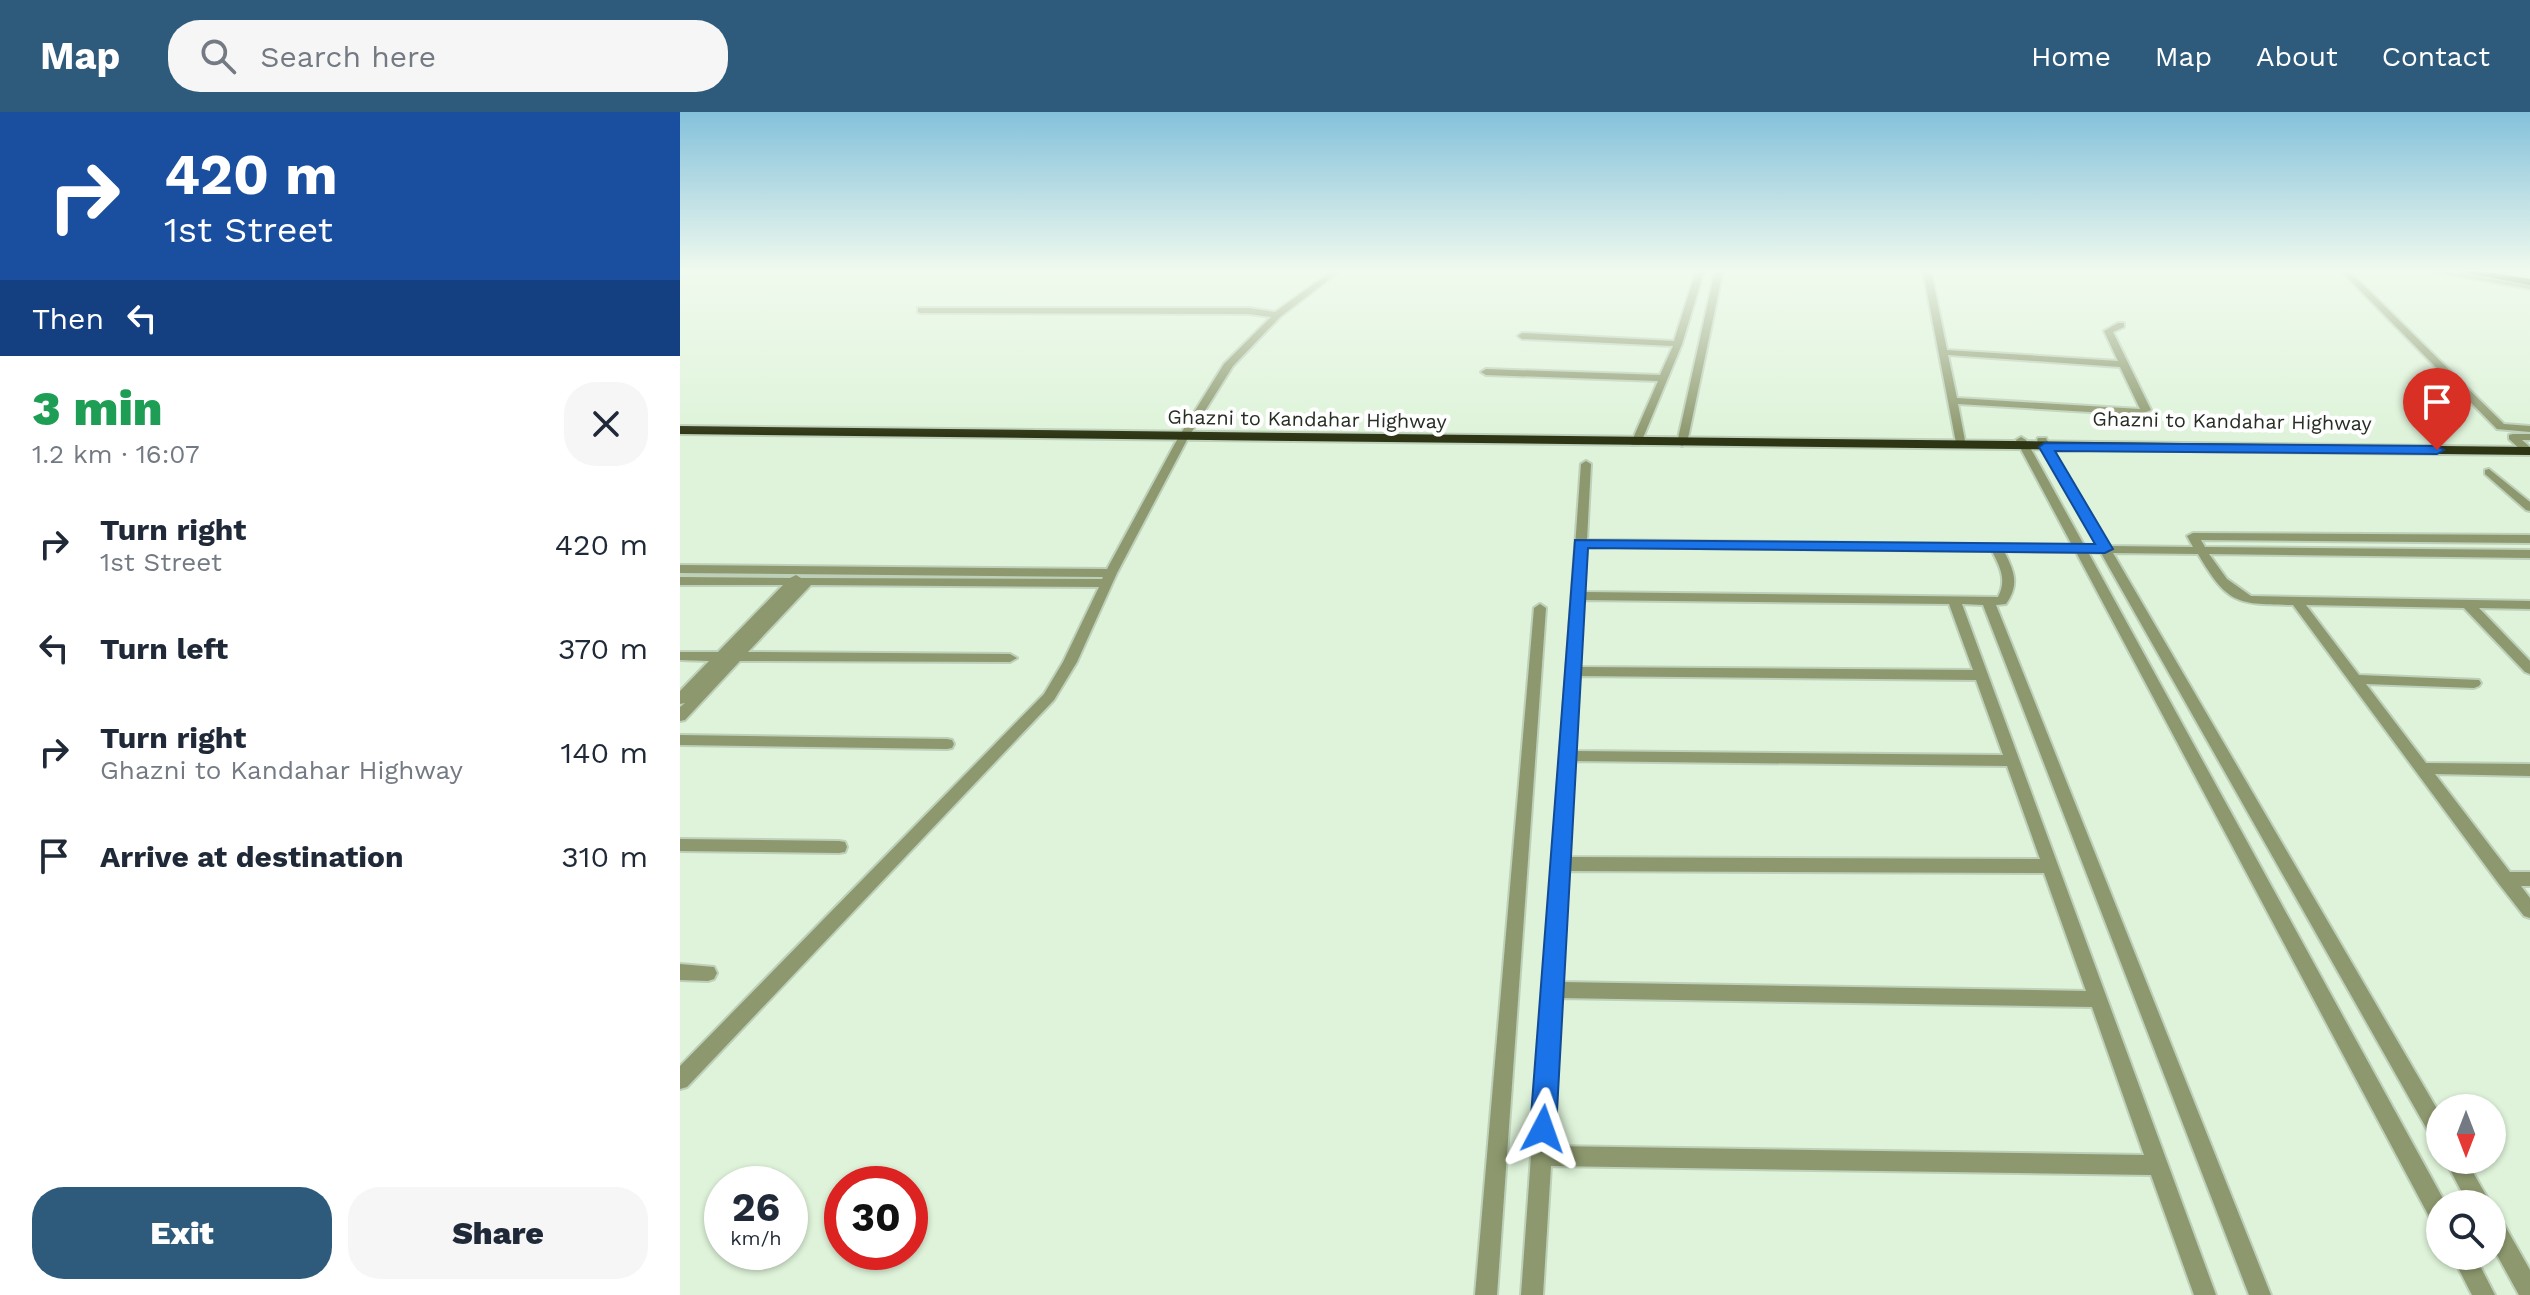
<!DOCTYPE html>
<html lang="en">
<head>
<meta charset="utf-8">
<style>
	:root { --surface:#fff; --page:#f6f6f7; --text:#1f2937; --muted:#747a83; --accent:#2e5b7b }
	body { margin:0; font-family:"Work Sans",sans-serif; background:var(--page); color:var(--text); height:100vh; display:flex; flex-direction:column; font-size:30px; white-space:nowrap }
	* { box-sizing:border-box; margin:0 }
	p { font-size:26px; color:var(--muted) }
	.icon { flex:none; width:44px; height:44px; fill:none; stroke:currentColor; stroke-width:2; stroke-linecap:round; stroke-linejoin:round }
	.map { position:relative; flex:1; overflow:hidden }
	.drawer { display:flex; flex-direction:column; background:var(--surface); width:680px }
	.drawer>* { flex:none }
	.hud { background:#1a4fa0; color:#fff; overflow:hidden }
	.needle { width:52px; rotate:180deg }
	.fabs { position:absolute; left:1746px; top:982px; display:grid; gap:16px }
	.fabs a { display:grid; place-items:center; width:80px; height:80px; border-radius:50%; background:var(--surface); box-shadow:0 2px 6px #0004; font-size:40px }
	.speed { position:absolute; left:24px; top:1054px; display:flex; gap:16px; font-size:40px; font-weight:700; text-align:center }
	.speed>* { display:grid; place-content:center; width:104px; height:104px; border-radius:50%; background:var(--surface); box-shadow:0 2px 6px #0004; line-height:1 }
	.speed small { font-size:20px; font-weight:400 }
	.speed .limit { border:12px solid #d22; background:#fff; color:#111 }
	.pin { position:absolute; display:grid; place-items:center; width:68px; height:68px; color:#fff; margin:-82px -34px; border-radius:50% 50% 50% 0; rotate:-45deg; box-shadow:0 0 8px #0007 }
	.pin .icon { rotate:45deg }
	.me { position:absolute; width:88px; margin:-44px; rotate:4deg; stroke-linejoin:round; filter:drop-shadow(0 0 6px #0008) }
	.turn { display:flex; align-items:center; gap:28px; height:168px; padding:0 32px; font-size:36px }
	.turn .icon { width:104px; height:104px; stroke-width:2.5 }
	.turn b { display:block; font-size:56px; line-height:68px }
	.then { display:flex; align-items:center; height:76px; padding:0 32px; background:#0003; gap:16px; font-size:30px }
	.round { display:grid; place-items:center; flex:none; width:84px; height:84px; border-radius:32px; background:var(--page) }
	.head { display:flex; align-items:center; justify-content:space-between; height:136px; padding:0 32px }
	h1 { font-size:48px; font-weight:800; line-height:60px; color:#1e9e55 }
	.button { display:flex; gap:16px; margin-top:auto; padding:16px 32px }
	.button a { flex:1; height:92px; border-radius:32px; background:var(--accent); color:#fff; font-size:32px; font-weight:800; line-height:92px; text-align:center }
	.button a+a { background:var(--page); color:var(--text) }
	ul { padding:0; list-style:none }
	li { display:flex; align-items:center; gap:24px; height:104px; padding:0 32px }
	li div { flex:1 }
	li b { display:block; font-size:30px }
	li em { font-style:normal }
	header { display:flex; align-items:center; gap:48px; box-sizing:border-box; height:112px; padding:0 40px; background:var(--accent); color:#fff }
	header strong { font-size:38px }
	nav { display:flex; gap:44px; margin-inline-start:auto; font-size:28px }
	.search { width:560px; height:72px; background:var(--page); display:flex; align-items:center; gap:20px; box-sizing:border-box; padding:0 28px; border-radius:32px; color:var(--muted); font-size:30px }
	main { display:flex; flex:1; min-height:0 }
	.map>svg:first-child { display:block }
</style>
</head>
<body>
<header>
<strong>Map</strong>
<div class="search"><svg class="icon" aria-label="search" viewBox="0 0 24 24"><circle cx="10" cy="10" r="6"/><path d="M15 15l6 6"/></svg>Search here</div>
<nav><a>Home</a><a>Map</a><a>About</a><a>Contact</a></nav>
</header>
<main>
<section class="drawer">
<div class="hud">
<div class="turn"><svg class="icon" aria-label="right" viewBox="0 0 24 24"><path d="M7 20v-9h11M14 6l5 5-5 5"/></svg><div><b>420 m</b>1st Street</div></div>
<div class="then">Then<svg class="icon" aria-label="left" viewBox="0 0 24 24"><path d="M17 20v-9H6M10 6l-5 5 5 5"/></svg></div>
</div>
<div class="head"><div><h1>3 min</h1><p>1.2 km · 16:07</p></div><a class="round"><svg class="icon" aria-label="close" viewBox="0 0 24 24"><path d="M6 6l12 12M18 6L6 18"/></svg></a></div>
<ul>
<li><svg class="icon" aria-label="right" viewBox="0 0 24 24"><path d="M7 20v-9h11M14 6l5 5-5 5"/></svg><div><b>Turn right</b><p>1st Street</p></div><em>420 m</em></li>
<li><svg class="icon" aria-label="left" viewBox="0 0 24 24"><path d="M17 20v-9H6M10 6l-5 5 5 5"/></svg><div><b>Turn left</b></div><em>370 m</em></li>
<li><svg class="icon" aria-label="right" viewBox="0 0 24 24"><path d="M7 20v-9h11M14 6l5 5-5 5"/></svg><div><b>Turn right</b><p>Ghazni to Kandahar Highway</p></div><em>140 m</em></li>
<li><svg class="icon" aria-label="arrive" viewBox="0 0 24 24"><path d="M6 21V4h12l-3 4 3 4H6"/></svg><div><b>Arrive at destination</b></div><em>310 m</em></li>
</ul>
<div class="button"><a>Exit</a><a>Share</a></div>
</section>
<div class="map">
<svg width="1850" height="1183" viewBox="0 0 1850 1183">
	<rect width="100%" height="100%" fill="#def3d9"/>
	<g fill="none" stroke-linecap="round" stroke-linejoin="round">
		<g stroke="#bdd0b9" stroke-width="4">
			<g id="minor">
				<polygon points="652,159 660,159 600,205 553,254 508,326 437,461 397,550 374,588 7,975 0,977 0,954 364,582 383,550 419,475 131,473 68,540 330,542 337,546 330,550 60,549 5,608 0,609 0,595 5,591 0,592 0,579 29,549 0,548 0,540 38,540 103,473 0,473 0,465 110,466 116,463 121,466 422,467 423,465 0,461 0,453 427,457 498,326 544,252 591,205 569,202 241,201 238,200 238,196 569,196 595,200"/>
				<polygon points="1016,159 1024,159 1002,232 960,333 952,333 951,331 978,269 806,263 801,260 806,257 980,263 993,234 842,227 838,224 842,221 994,229"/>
				<polygon points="1035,159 1043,159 1007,331 1002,334 997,331"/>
				<path d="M1243,159h8l16,79 171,11 -14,-30 14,-8h6v4l-11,5 38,78 -12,5 -181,-11 8,42 -1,2h-8zM1268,243l172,12 20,42 -183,-11z"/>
				<polygon points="1661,159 1669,159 1824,312 1850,314 1850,320 1817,317"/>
				<polygon points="1749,159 1764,159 1850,173 1850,177"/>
				<polygon points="1833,322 1850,322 1850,328 1842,328 1850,335 1850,342 1844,341 1829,327 1829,323"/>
				<path d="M1341,325l5,3 58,105h13l-60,-105 1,-2h8l1,2 62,106 84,1 -6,-11 6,-3 337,2v8l-329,-3 4,7 325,3v8l-321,-4 18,25 24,17 279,5v8l-51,-1 51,53v13l-5,-2 -61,-64 -158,-3 53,70 120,5 2,3 -2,3 -5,2 -108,-4 60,79 104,1v12l-95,-2 75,98h20v14h-9l9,12v20l-6,-2 -25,-32 -206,-279c-56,-1 -65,0 -95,-51l-85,-1 327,561v29l-7,-3 -332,-587 -13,-1 358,652h-6v21l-8,-3 -356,-670 -72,-1c10,20 16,33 2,53l-10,1 275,690h-22l-266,-690 -21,-1 254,691h-22l-43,-120 -600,-9 -8,129h-22l60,-831 5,-3 5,3 -4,76 485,5 -56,-105zM907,435l405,4c8,16 15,29 6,46l-414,-5zM903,488l366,4 24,66 -393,-3zM899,564l397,4 27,75 -428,-4zM894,649l433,5 33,93 -471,-2zM888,759l476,2 42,118 -525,-9zM880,886l532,9 52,148 -592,-9z"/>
				<polygon points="1809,357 1850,390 1850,399 1846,398 1805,362 1805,358"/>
				<polygon points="860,492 866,496 817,1183 795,1183 854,496"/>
				<polygon points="0,623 267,627 272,628 274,632 272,636 267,637 0,633"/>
				<polygon points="0,727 159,729 165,730 167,735 165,740 159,741 0,739"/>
				<polygon points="0,852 34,855 37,861 34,867 28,869 0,868"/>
				<polygon points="1765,1048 1786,1048 1811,1092 1788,1092"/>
				<polygon points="1812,1102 1820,1105 1850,1158 1850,1183 1839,1183 1812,1134"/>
				<polygon points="1772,1144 1795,1144 1815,1183 1792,1183"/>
			</g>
		</g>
		<g stroke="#bdd0b9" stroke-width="4">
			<g id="highway">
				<polygon points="1774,159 1799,159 1850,167 1850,173"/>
				<polygon points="0,314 1850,335 1850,343 0,322"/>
			</g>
		</g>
		<use href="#minor" fill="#8d986e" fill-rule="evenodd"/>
		<use href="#highway" fill="#2d3514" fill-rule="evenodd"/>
	</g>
	<linearGradient id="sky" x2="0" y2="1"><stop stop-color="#84c1db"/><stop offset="0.49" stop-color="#f0faee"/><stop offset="1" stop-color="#f0faee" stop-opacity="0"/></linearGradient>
	<rect width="1850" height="324" fill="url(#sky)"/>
	<polygon fill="#1a73e8" stroke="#114b97" stroke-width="2" points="1365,331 1757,334 1764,338 1757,342 1375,339 1433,437 1425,441 908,436 876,1017 872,1026 863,1030 853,1026 850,1017 895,428 1415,432 1359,335"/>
	<g text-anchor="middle" stroke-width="8" stroke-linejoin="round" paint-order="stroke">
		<g font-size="20" fill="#272f25" stroke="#fff">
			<text transform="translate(627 307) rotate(1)" y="7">Ghazni to Kandahar Highway</text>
			<text transform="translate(1552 309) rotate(1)" y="7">Ghazni to Kandahar Highway</text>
		</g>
	</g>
</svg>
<div class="fabs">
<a><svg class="needle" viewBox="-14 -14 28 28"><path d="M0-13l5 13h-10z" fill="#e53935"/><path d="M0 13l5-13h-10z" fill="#747a83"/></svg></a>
<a><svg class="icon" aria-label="search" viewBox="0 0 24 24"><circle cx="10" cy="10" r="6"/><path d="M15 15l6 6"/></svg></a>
</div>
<div class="speed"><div>26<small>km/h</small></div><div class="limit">30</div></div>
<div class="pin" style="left:1757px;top:338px;background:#d93025"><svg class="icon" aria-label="arrive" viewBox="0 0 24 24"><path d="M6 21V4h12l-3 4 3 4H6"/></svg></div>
<svg class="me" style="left:863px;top:1017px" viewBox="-20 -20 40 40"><path d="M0-17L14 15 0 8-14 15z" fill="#1a73e8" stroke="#fff" stroke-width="4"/></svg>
</div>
</main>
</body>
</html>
